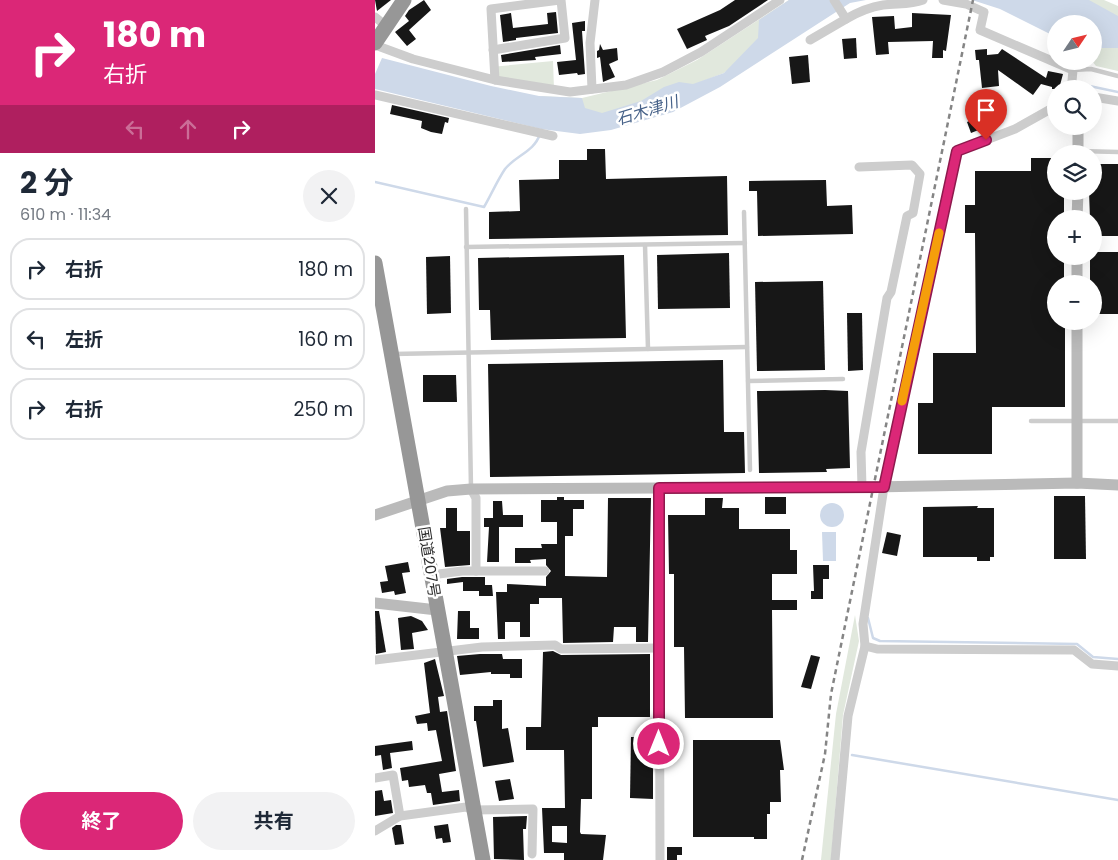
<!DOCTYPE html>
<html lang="ja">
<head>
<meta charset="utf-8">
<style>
	:root { --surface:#fff; --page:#f2f2f3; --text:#1f2937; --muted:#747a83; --line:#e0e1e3; --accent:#db2777 }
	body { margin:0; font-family:Poppins,"Noto Sans JP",sans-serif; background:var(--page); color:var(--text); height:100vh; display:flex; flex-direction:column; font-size:19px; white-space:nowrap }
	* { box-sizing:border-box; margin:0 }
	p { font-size:16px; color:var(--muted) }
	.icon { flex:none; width:28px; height:28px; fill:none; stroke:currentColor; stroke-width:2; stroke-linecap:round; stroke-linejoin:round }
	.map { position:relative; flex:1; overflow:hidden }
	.sheet { display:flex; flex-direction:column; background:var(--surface); width:375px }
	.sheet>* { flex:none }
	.banner { background:#db2777; color:#fff; overflow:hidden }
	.needle { width:32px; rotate:55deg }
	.controls { position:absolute; left:672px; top:15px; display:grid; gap:10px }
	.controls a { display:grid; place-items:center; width:55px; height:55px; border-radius:50%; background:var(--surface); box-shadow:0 5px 20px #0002; font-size:25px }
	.pin { position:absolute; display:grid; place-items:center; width:42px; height:42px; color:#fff; margin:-51px -21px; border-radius:50% 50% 50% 0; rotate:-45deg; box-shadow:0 0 5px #0007 }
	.pin .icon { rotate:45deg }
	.me { position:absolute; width:55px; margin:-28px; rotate:0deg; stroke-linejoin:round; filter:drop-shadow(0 0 4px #0008) }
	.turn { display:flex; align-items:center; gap:18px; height:105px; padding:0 20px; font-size:22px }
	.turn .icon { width:65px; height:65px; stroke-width:2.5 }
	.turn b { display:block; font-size:35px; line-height:42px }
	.lanes { display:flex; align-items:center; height:48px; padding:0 20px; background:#0003; justify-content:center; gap:25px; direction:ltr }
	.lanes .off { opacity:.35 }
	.round { display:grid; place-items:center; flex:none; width:52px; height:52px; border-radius:26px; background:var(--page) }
	.summary { display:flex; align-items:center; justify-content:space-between; height:85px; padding:0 20px }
	h1 { font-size:30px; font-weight:700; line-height:38px }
	.action { display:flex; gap:10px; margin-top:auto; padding:10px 20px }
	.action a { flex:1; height:58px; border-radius:30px; background:var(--accent); color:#fff; font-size:20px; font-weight:700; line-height:58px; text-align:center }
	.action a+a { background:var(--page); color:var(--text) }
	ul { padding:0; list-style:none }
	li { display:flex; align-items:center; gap:15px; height:62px; margin:0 10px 8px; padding:0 10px; border:2px solid var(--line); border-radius:20px }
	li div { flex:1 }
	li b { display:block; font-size:19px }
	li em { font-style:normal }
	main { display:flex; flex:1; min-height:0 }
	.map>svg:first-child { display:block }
</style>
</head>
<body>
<main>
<section class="sheet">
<div class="banner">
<div class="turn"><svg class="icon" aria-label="right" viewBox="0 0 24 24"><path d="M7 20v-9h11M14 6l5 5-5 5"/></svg><div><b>180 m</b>右折</div></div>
<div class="lanes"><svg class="icon off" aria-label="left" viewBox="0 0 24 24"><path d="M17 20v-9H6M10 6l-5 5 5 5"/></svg><svg class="icon off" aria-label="ahead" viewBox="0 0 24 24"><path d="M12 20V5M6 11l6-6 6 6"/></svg><svg class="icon" aria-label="right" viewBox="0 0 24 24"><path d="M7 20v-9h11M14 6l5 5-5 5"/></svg></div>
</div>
<div class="summary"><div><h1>2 分</h1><p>610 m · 11:34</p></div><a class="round"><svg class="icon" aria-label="close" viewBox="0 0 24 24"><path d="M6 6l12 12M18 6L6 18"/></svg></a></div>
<ul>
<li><svg class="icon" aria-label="right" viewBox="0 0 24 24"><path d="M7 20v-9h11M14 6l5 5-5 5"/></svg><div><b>右折</b></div><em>180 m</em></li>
<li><svg class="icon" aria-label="left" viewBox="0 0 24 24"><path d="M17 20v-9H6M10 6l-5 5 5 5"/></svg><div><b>左折</b></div><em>160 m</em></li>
<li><svg class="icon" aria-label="right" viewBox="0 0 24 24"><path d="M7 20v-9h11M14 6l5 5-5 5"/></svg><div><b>右折</b></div><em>250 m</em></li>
</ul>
<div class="action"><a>終了</a><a>共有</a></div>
</section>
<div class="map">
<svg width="743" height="860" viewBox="0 0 743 860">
	<rect width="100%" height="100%" fill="#fff"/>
	<g fill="#e1e8dd">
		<polygon points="414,0 444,0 349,73 235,117 164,96 207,98 282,80 322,60"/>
		<polygon points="672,0 729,0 743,6 743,20"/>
		<polygon points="743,38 743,71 721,66 717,61 719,61 719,40"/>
		<polygon points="178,61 179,89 115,76 116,67"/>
		<polygon points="480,615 484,641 468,715 456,860 446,860 461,714"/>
	</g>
	<g fill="#ced9e9">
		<polygon points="414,0 491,0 475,3 345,87 298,112 236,130 205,134 166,129 0,89 0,74 7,58 116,86 164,96 207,98 210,108 227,113 266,101 289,87 304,82 318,84 349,73 383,38 384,20"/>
		<polygon points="597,0 714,0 743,16 743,48 719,48 719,24 681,24 681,37 625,9"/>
		<circle cx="457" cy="515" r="12"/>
		<polygon points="447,532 461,532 461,561 448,561"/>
	</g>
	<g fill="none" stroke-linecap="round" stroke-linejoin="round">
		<g stroke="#ced9e9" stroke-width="2.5">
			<polyline points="705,84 743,92"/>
			<path d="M0,182l109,25c7,-12 13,-26 21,-38 11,-14 29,-17 35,-35"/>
			<polyline points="493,618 498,638 505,641 702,644 718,657 743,659"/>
			<polyline points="477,755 743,800"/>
		</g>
	</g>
	<g fill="#171717" fill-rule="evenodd">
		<polygon points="0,0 16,0 2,11"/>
		<polygon points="49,0 56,10 34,30 41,39 32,46 20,32 34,21 30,16 34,10"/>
		<polygon points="360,0 393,0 354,26 330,36 332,40 312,49 302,29 345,10"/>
		<polygon points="181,12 183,33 141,38 141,40 128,42 125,15 136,13 138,28 173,24 172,13"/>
		<polygon points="537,13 576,15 571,51 568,50 568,58 557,58 558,41 513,42 514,54 501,55 497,17 519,16 520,29 537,27"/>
		<polygon points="210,21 210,31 207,31 210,74 203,75 202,73 184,75 182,62 201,60 197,23"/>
		<polygon points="481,38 482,58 469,59 467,39"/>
		<polygon points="225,44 228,50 242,48 243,60 234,64 240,77 228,82 225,57 222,58 222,51 224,50"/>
		<polygon points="185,45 186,54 160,57 161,60 127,62 126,55"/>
		<polygon points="612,49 612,55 623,54 627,49 671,78 673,71 688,74 684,89 677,89 677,87 666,84 658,95 623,70 624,86 607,88 604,60 601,60 600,50"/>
		<polygon points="433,55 435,82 417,84 414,57"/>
		<polygon points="17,105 74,118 73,123 70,122 67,134 56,132 46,128 47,121 15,114"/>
		<polygon points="616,112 621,123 596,133 592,122"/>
		<polygon points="212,149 230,149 231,179 352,176 353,235 114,239 114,212 145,211 144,180 184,179 184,160 212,160"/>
		<polygon points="656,158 676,158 677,171 681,171 681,191 689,191 689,219 681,219 681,256 689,256 689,284 681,284 681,321 690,321 690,407 617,407 617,454 543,454 543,403 558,403 558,353 601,353 600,233 590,233 590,205 600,205 600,171 656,171"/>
		<polygon points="719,164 743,164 743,236 719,236 719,219 715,219 714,191 719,191"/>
		<polygon points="451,180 452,206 477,205 478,234 383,236 382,191 374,191 374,181"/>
		<polygon points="719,252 743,252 743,314 719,314 719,284 715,284 715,256 719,256"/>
		<polygon points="354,253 355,308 283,309 282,255"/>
		<polygon points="249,255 251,338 116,340 115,310 104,310 103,258"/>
		<polygon points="75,256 76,313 52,314 51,257"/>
		<polygon points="448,281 450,370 382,371 380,282"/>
		<polygon points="472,313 487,313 488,370 473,371"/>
		<polygon points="348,360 349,432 369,432 370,473 115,477 113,364"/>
		<polygon points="48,375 81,375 82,402 48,402"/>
		<polygon points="450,390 473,391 475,468 451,469 452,472 384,473 382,391"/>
		<polygon points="679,496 710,496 711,559 679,559"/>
		<polygon points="182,497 189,497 189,500 209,500 209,509 198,509 198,536 190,536 190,576 232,577 233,498 276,498 273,642 261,642 261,627 239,627 238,642 188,643 187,598 164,598 164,604 155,604 155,637 145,637 145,622 130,622 130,639 123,639 121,592 132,592 132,584 171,586 171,577 176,571 171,565 171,559 155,560 156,563 140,563 140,548 167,548 166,544 182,544 182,522 166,522 166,500 182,500"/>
		<rect x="390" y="497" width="21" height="17"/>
		<polygon points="330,498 348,498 347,508 364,508 364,529 415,529 415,550 422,550 422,574 397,574 397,600 422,600 422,610 397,610 398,718 310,718 309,647 299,647 299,574 294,574 293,515 330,515"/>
		<polygon points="118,501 127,501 128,515 148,515 148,527 124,527 124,562 112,562 114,527 109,527 109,518 118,518"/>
		<polygon points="603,506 602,508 619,508 619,557 615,557 615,561 602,561 602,557 548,557 548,507"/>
		<polygon points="71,508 82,508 82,531 95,531 95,565 70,567 65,528 71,528"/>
		<polygon points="512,532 526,535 522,556 507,553"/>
		<polygon points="33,562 35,572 27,573 31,593 20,595 19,591 7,593 5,582 13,581 10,566"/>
		<polygon points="438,565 454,565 454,579 448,579 448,599 436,599 436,591 439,591"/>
		<polygon points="87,577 110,577 110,585 117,585 118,596 104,596 104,591 88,591 88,582 72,584 72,579"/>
		<polygon points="0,611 4,611 11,652 1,654"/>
		<polygon points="83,611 95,611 95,628 104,628 104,639 82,639"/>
		<polygon points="36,616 47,621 53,630 37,633 39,649 26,650 23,618"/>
		<path d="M178,651l8,4 89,-1v63h-52v10h-6v72h-11l-1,33 1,2 25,1 -3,25h-39v-7h-20l-2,-45h23l-1,-58h-38v-23h15l2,-75zM177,826h15v17l-15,-1z"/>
		<polygon points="105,654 127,654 128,659 147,659 147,678 135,678 135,674 116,674 116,672 85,675 82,656"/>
		<polygon points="436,655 445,657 436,689 426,687"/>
		<polygon points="60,659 69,696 63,697 65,712 72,711 81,771 64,774 67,792 84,790 85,801 58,805 56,793 52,793 50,785 34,787 33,780 27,781 25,768 67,761 61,730 53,731 52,723 42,724 40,716 55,713 49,663"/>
		<polygon points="118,700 127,700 127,729 133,728 139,762 108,767 101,721 99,721 99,706 118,706"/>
		<polygon points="256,737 278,737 278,799 255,798"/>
		<polygon points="318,740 405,740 409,770 405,770 406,802 395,802 395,814 392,814 392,839 379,839 379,837 318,837"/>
		<polygon points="37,741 38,750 15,753 17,768 8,770 6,755 0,756 0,746"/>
		<polygon points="135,779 139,799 124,801 120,781"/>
		<polygon points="7,790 9,801 16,800 18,813 0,816 0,791"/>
		<polygon points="152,816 151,829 148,829 149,860 119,859 118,817"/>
		<polygon points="73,824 76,842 68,843 67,838 61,839 59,826"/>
		<polygon points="21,825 26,825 29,844 20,845 17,828"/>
		<polygon points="292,847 307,847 307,855 302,855 302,860 292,860"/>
	</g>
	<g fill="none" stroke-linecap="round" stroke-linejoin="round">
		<g stroke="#cdcdcd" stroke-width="4.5">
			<polyline points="698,70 716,69 743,76"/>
			<polyline points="704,151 743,152"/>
			<polyline points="91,209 96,488"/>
			<polyline points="369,212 375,470"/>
			<polyline points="270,245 273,349"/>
			<polyline points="91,247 370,243"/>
			<polyline points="18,354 372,347"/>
			<polyline points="373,381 468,379"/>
			<polyline points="656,421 743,421"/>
		</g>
		<g stroke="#cdcdcd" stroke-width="9">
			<path d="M459,0l12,19c12,-7 24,-12 37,-14 14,-2 27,0 40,-5"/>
			<polyline points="568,0 591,4 609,12 605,30 698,70 697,81 701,89"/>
			<polyline points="0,17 11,26"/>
			<polyline points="435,40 471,19"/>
			<polyline points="0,45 38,59 120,80 195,92 251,85 288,72 326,52 405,0"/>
			<polyline points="118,50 190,38 186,0"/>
			<polyline points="120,80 116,9 185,0"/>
			<polyline points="217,89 215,43 220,0"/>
			<polyline points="0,95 178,136"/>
			<polyline points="719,97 743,101"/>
			<polyline points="484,167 537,165 545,174 538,213 532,216 516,292 512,298 486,452 487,487"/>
			<polyline points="284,488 285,860"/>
			<polyline points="96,489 101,498 101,571"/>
			<polyline points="56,575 87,571 170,571"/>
			<polyline points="490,646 502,649 699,650 717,664 743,666"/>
			<polyline points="0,660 107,647 180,645 186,649 284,648"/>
			<polyline points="0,778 18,775 25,816"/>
			<polyline points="0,831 25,816 91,807 98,810 158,809 157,854"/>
			<polyline points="460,860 473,716 490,646 488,624 509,487 582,151 640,129 681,106"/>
		</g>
		<g stroke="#bababa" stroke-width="11">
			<polyline points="703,154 703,127"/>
			<polyline points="702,219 703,191"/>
			<polyline points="702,284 702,256"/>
			<polyline points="702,483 702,321"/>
			<polyline points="0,515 72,491 96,489 498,487 702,483 743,485"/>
			<polyline points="0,603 62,610"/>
		</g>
		<g stroke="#979797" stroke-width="15">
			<polyline points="0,43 29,0"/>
			<polyline points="0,263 108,860"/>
		</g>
		<polyline stroke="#858585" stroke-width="2.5" stroke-dasharray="5 4" stroke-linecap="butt" points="427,860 450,754 456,694 598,0"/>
	</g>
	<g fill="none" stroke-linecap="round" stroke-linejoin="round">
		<g stroke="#8e194d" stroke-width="12">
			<polyline id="route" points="284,744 284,488 509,487 582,151 611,140"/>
		</g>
		<use href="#route" stroke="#db2777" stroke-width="9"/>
		<polyline stroke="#f59e0b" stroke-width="9" points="527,401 564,233"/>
	</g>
	<g text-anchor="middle" stroke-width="5" stroke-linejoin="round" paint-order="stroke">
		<g font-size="15" fill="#303030" stroke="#fff">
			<text transform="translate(54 562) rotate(81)" y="5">国道207号</text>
		</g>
		<g font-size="16" font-style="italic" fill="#476289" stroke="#fff">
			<text transform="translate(272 110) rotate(-17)" y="6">石木津川</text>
		</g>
	</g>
</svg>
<div class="controls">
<a><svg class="needle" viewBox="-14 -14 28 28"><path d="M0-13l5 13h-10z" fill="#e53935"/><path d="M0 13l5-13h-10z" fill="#747a83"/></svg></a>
<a><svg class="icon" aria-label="search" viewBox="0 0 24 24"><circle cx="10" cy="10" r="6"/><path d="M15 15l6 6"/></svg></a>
<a><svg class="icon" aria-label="layers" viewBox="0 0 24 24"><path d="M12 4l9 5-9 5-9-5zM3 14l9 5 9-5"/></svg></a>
<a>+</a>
<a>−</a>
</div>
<div class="pin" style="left:611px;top:140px;background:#d93025"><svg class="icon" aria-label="arrive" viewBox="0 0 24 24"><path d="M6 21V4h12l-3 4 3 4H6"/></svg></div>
<svg class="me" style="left:284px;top:744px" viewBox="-20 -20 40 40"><circle r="17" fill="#db2777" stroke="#fff" stroke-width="3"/><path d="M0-11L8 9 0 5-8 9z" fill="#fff"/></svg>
</div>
</main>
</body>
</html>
